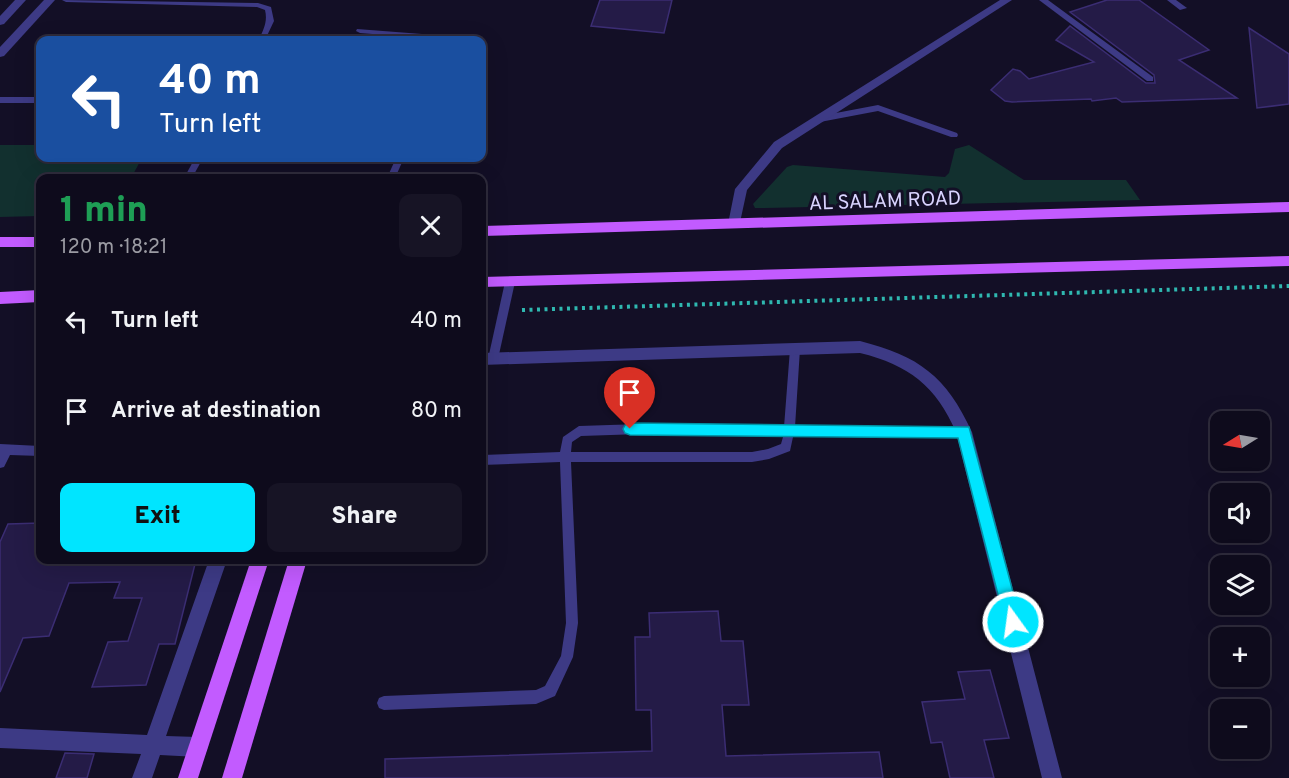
<!DOCTYPE html>
<html lang="en">
<head>
<meta charset="utf-8">
<style>
	:root { --surface:#0e0b1c; --page:#171425; --text:#f1f3f6; --muted:#9b9ba3; --line:#2e2b3b; --accent:#00e5ff }
	body { margin:0; font-family:Overpass,sans-serif; background:var(--page); color:var(--text); height:100vh; display:flex; flex-direction:column; font-size:22px; white-space:nowrap }
	* { box-sizing:border-box; margin:0 }
	p { font-size:20px; color:var(--muted) }
	.icon { flex:none; width:33px; height:33px; fill:none; stroke:currentColor; stroke-width:2; stroke-linecap:round; stroke-linejoin:round }
	.map { position:relative; flex:1; overflow:hidden }
	.details { position:absolute; left:36px; top:174px; width:450px; height:390px; display:flex; flex-direction:column; background:var(--surface); border-radius:12px; box-shadow:0 6px 24px #0002,0 0 0 2px var(--line) }
	.details>* { flex:none }
	.hud { position:absolute; left:36px; top:36px; width:450px; height:126px; border-radius:12px; box-shadow:0 6px 24px #0002,0 0 0 2px var(--line); background:#1a4fa0; color:#fff; overflow:hidden }
	.needle { width:39px; rotate:259deg }
	.controls { position:absolute; left:1210px; top:411px; display:grid; gap:12px }
	.controls a { display:grid; place-items:center; width:60px; height:60px; border-radius:12px; background:var(--surface); box-shadow:0 6px 24px #0002,0 0 0 2px var(--line); font-size:30px }
	.pin { position:absolute; display:grid; place-items:center; width:51px; height:51px; color:#fff; margin:-62px -26px; border-radius:50% 50% 50% 0; rotate:-45deg; box-shadow:0 0 6px #0007 }
	.pin .icon { rotate:45deg }
	.me { position:absolute; width:66px; margin:-33px; rotate:346deg; stroke-linejoin:round; filter:drop-shadow(0 0 4px #0008) }
	.turn { display:flex; align-items:center; gap:21px; height:126px; padding:0 24px; font-size:27px }
	.turn .icon { width:78px; height:78px; stroke-width:2.5 }
	.turn b { display:block; font-size:42px; line-height:51px }
	.round { display:grid; place-items:center; flex:none; width:63px; height:63px; border-radius:12px; background:var(--page) }
	.headline { display:flex; align-items:center; justify-content:space-between; height:102px; padding:0 24px }
	h1 { font-size:36px; font-weight:800; line-height:45px; color:#1e9e55 }
	.cta { display:flex; gap:12px; margin-top:auto; padding:12px 24px }
	.cta a { flex:1; height:69px; border-radius:12px; background:var(--accent); color:#111; font-size:24px; font-weight:800; line-height:69px; text-align:center }
	.cta a+a { background:var(--page); color:var(--text) }
	ul { padding:0; list-style:none }
	li { display:flex; align-items:center; gap:18px; height:90px; padding:0 24px }
	li div { flex:1 }
	li b { display:block; font-size:22px }
	li em { font-style:normal }
	.map>svg:first-child { display:block }
</style>
</head>
<body>
<div class="map">
<svg width="1289" height="778" viewBox="0 0 1289 778">
	<rect width="100%" height="100%" fill="#130f26"/>
	<g fill="#12302f">
		<polygon points="0,145 40,145 40,158 142,158 131,178 40,178 40,216 0,217"/>
		<polygon points="969,145 1024,180 1126,180 1140,200 765,208 755,208 753,204 787,167 793,165 945,177 949,173 955,149"/>
	</g>
	<g fill="#241b47" stroke="#3b2d73" stroke-width="1.5">
		<polygon points="600,0 672,0 664,33 591,26"/>
		<polygon points="1107,0 1139,0 1209,50 1179,60 1237,98 1122,102 1116,98 1092,101 1091,99 1012,102 1005,101 991,90 1013,69 1020,71 1029,79 1094,62 1056,40 1070,26 1146,83 1155,83 1154,75 1070,12"/>
		<polygon points="1249,28 1289,54 1289,104 1257,108"/>
		<polygon points="40,523 40,560 196,560 175,644 159,644 146,685 92,687 108,642 128,641 142,598 114,598 120,582 69,583 49,636 23,638 0,692 0,542 8,524"/>
		<polygon points="718,611 721,641 743,641 749,705 722,705 726,756 879,752 883,778 385,778 385,759 652,751 651,710 636,710 635,637 650,637 649,613"/>
		<polygon points="990,670 1009,738 984,740 994,778 950,778 942,742 931,743 922,702 965,699 958,672"/>
		<polygon points="65,753 94,754 87,778 56,778"/>
	</g>
	<g fill="none" stroke-linecap="round" stroke-linejoin="round">
		<polyline stroke="#2fb8b0" stroke-width="4" stroke-dasharray="3 4.5" stroke-linecap="butt" points="522,310 1289,286"/>
		<g fill="#3d3a85" fill-rule="evenodd">
			<path d="M62,0l196,3 13,4 3,14 -9,19h-6c4,-10 9,-18 6,-30l-8,-3 -191,-5z"/>
			<polygon points="1039,0 1048,0 1153,77 1153,81 1147,81"/>
			<polygon points="1167,0 1176,0 1187,8 1180,10"/>
			<polygon points="357,29 422,34 440,40 429,40 422,38 360,33 356,31"/>
			<rect x="0" y="97" width="40" height="6"/>
			<polygon points="878,105 957,133 958,135 957,137 951,137 878,111 820,122 816,119 820,116"/>
			<polygon points="195,158 203,158 192,178 184,178"/>
			<polygon points="396,158 404,158 395,178 387,178"/>
			<polygon points="510,278 515,282 498,359 497,362 489,362 488,359 505,282"/>
			<path d="M795,345l4,1 1,3 -5,78h169l4,2 1,3 -1,3 -4,2h-171l-3,14 -21,8 -17,3h-181l7,161 -5,34 -18,39 -19,8 -152,6 -5,-2 -2,-5 2,-5 5,-2 152,-6 9,-4 16,-30 5,-33 -6,-161 -78,3v-10l78,-3 3,-15 16,-11 92,-3 113,4 6,-78 1,-3zM671,433l112,4 -2,7 -13,5 -16,3h-181l1,-10 9,-6z"/>
			<polygon points="0,444 40,446 40,456 10,455 4,467 0,468"/>
		</g>
		<g fill="#3d3a85" fill-rule="evenodd">
			<polygon points="15,0 26,0 4,24 0,25 0,16"/>
			<polygon points="44,0 55,0 4,56 0,57 0,47"/>
			<polygon points="1000,0 1012,0 782,148 747,190 739,227 729,227 728,224 735,189 774,142"/>
			<path d="M860,341c59,15 86,35 112,91l90,346h-20l-86,-346c-20,-46 -47,-67 -96,-79l-378,12v-12z"/>
			<polygon points="209,560 227,560 166,736 198,737 205,740 208,747 205,754 198,757 160,755 152,778 132,778 141,754 0,748 0,728 147,735"/>
		</g>
		<g fill="#c25bff" fill-rule="evenodd">
			<polygon points="1289,202 1289,212 482,236 482,226"/>
			<rect x="0" y="237" width="40" height="10"/>
			<polygon points="1289,256 1289,266 482,287 482,277"/>
			<polygon points="40,290 40,302 0,304 0,292"/>
			<polygon points="251,560 269,560 198,778 178,778"/>
			<polygon points="289,560 307,560 242,778 222,778"/>
		</g>
	</g>
	<polygon fill="#00e5ff" stroke="#0095a6" stroke-width="1.5" points="630,423 969,427 1021,622 1019,628 1013,631 1007,628 1005,622 958,438 630,435 625,433 623,429 625,425"/>
	<g text-anchor="middle" stroke-width="6" stroke-linejoin="round" paint-order="stroke">
		<g font-size="20" fill="#d9d4ff" stroke="#130f26">
			<text transform="translate(885 200) rotate(-2)" y="7">AL SALAM ROAD</text>
		</g>
	</g>
</svg>
<div class="controls">
<a><svg class="needle" viewBox="-14 -14 28 28"><path d="M0-13l5 13h-10z" fill="#e53935"/><path d="M0 13l5-13h-10z" fill="#9b9ba3"/></svg></a>
<a><svg class="icon" aria-label="sound" viewBox="0 0 24 24"><path d="M4 9h4l5-4v14l-5-4H4zM17 9q2 3 0 6"/></svg></a>
<a><svg class="icon" aria-label="layers" viewBox="0 0 24 24"><path d="M12 4l9 5-9 5-9-5zM3 14l9 5 9-5"/></svg></a>
<a>+</a>
<a>−</a>
</div>
<div class="pin" style="left:630px;top:429px;background:#d93025"><svg class="icon" aria-label="arrive" viewBox="0 0 24 24"><path d="M6 21V4h12l-3 4 3 4H6"/></svg></div>
<svg class="me" style="left:1013px;top:622px" viewBox="-20 -20 40 40"><circle r="17" fill="#00e5ff" stroke="#fff" stroke-width="3"/><path d="M0-11L8 9 0 5-8 9z" fill="#fff"/></svg>
<div class="hud">
<div class="turn"><svg class="icon" aria-label="left" viewBox="0 0 24 24"><path d="M17 20v-9H6M10 6l-5 5 5 5"/></svg><div><b>40 m</b>Turn left</div></div>
</div>
<section class="details">
<div class="headline"><div><h1>1 min</h1><p>120 m · 18:21</p></div><a class="round"><svg class="icon" aria-label="close" viewBox="0 0 24 24"><path d="M6 6l12 12M18 6L6 18"/></svg></a></div>
<ul>
<li><svg class="icon" aria-label="left" viewBox="0 0 24 24"><path d="M17 20v-9H6M10 6l-5 5 5 5"/></svg><div><b>Turn left</b></div><em>40 m</em></li>
<li><svg class="icon" aria-label="arrive" viewBox="0 0 24 24"><path d="M6 21V4h12l-3 4 3 4H6"/></svg><div><b>Arrive at destination</b></div><em>80 m</em></li>
</ul>
<div class="cta"><a>Exit</a><a>Share</a></div>
</section>
</div>
</body>
</html>
